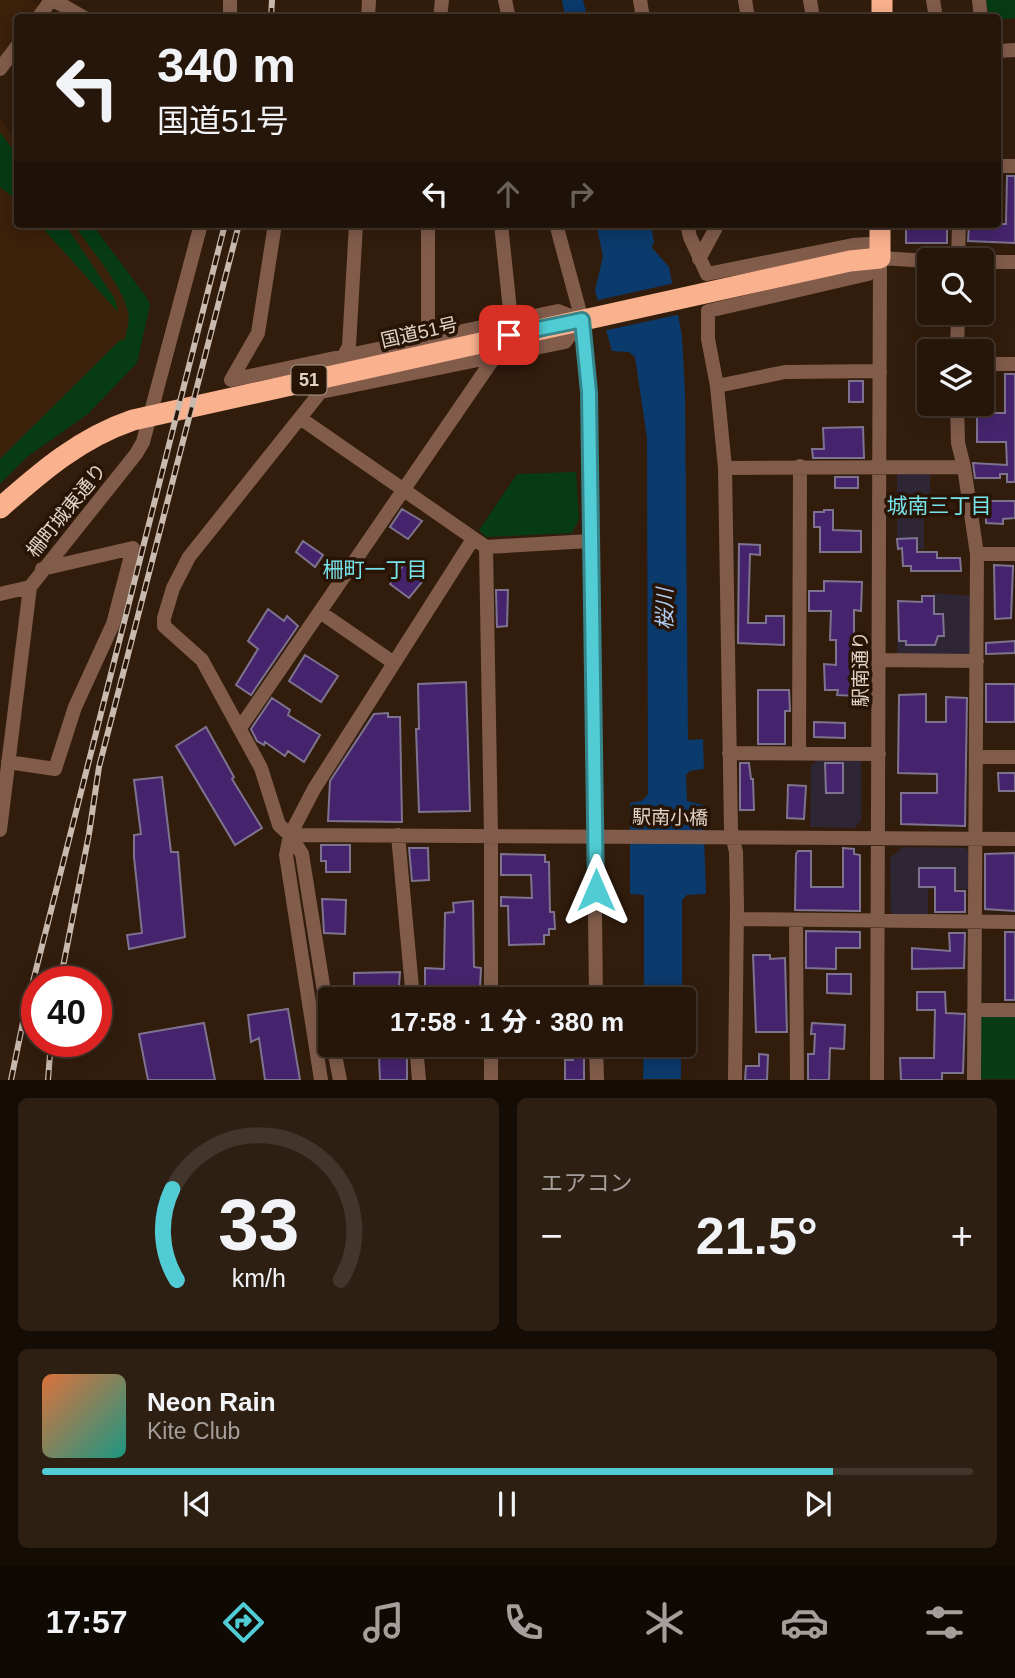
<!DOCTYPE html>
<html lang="ja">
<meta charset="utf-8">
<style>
body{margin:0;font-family:Helvetica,"Noto Sans JP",sans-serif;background:#2e1f13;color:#f1f3f6;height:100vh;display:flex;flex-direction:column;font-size:26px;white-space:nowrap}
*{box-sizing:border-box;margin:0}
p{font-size:23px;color:#a49f9c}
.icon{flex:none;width:38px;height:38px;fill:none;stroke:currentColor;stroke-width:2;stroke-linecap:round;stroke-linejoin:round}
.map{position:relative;height:1080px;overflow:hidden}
.sheet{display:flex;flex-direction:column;gap:18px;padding:18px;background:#150c06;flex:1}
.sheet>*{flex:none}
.guide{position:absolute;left:14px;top:14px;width:987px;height:214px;border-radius:7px;box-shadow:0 4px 18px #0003,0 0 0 2px #42352b;background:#26160a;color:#f1f3f6;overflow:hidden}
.tools{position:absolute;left:917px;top:248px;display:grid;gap:14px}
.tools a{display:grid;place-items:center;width:77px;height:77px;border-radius:7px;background:#26160a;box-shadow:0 4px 18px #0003,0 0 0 2px #42352b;font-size:35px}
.speed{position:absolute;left:21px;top:966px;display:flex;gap:14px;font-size:35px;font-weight:700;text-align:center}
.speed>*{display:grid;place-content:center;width:91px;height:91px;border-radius:50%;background:#26160a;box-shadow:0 4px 18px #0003,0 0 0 2px #42352b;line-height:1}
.speed .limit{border:10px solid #d22;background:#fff;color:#111}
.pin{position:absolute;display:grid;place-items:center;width:60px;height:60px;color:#fff;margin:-30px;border-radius:14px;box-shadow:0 4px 10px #0006}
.me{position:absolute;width:77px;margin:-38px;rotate:0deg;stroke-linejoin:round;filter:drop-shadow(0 0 5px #0008)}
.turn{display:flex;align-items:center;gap:24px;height:147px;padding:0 28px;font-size:32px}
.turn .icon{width:91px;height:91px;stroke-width:2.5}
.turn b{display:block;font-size:49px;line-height:60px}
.lanes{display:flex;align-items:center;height:66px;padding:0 28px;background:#0003;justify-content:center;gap:35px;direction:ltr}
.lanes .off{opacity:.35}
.big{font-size:52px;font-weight:800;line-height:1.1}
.sheet .card{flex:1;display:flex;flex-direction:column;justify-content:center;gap:10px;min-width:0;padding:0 24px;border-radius:10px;background:#2e1f13}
.sheet .dial{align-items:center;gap:0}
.dial svg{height:182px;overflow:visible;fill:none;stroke:#42352b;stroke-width:7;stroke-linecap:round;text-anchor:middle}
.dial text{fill:#f1f3f6;stroke:none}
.song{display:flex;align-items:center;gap:21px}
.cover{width:84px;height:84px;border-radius:10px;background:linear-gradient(135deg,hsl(20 70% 55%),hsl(170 70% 35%))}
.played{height:7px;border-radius:4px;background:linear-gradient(90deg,#51ccd4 85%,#42352b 85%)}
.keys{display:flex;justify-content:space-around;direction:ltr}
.heat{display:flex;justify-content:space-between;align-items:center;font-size:38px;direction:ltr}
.sheet .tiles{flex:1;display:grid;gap:18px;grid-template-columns:1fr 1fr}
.card:last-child{grid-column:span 2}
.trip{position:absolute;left:318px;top:987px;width:378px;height:70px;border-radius:7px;background:#26160a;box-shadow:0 4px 18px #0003,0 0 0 2px #42352b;font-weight:800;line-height:70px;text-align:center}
.tabs{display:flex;height:112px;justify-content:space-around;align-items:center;background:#0f0904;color:#a49f9c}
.tabs .icon{width:49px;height:49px}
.tabs .on{color:#51ccd4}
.tabs b{font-size:32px;color:#f1f3f6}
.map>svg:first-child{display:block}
.commercial{fill:#2f2635}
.built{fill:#3c210b}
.green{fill:#063b14}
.water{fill:#0b3a6c}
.pier{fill:#321d0d}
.building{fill:#46246d;stroke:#7d738e;stroke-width:2}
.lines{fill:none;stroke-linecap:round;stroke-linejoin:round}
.minor{stroke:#815c4b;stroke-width:14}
.highway{stroke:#fab18e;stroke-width:21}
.rail-casing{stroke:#c9baaf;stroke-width:6}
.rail{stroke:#281404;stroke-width:3.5;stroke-dasharray:10;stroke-linecap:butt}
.route-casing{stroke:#35858a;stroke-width:18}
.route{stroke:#51ccd4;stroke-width:12}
.labels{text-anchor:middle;stroke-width:7;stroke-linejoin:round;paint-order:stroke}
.shield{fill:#281404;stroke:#aa9a8d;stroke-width:2}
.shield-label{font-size:18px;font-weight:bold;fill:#e1d3c8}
.street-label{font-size:19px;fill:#e1d3c8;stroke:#281404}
.neighbourhood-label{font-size:21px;fill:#77e3eb;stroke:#281404}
.water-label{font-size:21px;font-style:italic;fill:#afcdf2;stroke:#281404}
</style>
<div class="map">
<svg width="1015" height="1080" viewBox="0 0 1015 1080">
<rect width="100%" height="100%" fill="#321d0d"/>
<path class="commercial" d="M 897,472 L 930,473 L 930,517 L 924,517 L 924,549 L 897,549 Z
M 934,593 L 972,596 L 972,650 L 969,656 L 897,656 L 898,616 L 935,616 Z
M 819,758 L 861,758 L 861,821 L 854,828 L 810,827 L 811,766 Z
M 903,847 L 966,848 L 968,851 L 969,889 L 928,889 L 928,917 L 891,916 L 890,858 Z"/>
<path class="built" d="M 0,0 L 30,0 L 42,7 L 34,17 L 18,18 L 17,42 L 0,66 Z
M 0,119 L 17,142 L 18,224 L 76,224 L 129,304 L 132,318 L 126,346 L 0,464 Z"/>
<path class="green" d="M 986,0 L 1015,0 L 1015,18 L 998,20 L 998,18 L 989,17 Z
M 0,132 L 17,155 L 17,200 L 0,187 Z
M 39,224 L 65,224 L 115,299 L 118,312 Z
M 73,224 L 92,224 L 147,298 L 150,305 L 137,363 L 88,414 L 27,457 L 0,484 L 0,459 L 119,341 L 125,339 C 127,330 130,321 128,312 C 124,288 88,245 73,224 Z
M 576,472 L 579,519 L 572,533 L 486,537 L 479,530 L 517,474 Z
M 1015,1015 L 1015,1079 L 979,1079 L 979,1019 L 982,1016 Z"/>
<path class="water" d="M 562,0 L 583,0 L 587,17 L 565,17 Z
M 596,224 L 651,224 L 654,244 L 652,245 L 652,248 L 669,267 L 682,336 L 685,393 L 688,740 L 703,739 L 704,769 L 690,771 L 686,775 L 687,801 L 703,805 L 706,894 L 687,895 L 682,900 L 682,999 L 644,999 L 644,895 L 630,894 L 630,803 L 642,801 L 648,794 L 647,438 L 635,357 L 629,352 L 612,351 L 595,291 L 603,256 Z
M 644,1045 L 681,1045 L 681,1079 L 643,1079 Z"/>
<path class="pier" d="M 675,283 L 681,314 L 603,331 L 594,301 Z"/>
<path class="building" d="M 1007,176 L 1015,176 L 1015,243 L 968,241 L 969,224 L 1006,224 Z
M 906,224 L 947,224 L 947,243 L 906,243 Z
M 1005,374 L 1015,374 L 1015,482 L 1007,482 L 1007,474 L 1000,474 L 1000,478 L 975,478 L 973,463 L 1007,465 L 1006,442 L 977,442 L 977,413 L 1005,413 Z
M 849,381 L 863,381 L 863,402 L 849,402 Z
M 863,427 L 864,458 L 813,458 L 812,449 L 824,449 L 823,428 Z
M 835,477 L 858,477 L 858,488 L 835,488 Z
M 986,501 L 1015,501 L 1015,518 L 1003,519 L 1003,524 L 986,523 Z
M 402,509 L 422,521 L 408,539 L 390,527 Z
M 824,510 L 833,510 L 833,530 L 861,531 L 861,552 L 820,552 L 820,527 L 814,527 L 814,512 L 824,512 Z
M 917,538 L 917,552 L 937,552 L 937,558 L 960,558 L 961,571 L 911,571 L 911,566 L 903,566 L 902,548 L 898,549 L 897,539 Z
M 303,541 L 323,555 L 315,567 L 296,552 Z
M 739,544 L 760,545 L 760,555 L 750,554 L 748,623 L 766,623 L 766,616 L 784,616 L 784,645 L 738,643 Z
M 404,564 L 426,577 L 409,598 L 390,584 Z
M 994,565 L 1013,566 L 1011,618 L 995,619 Z
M 824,581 L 862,582 L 861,611 L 854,610 L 854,643 L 859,643 L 858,696 L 837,695 L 838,690 L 825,690 L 824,664 L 836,665 L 836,640 L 830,640 L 831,611 L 809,611 L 809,591 L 824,591 Z
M 496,590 L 508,590 L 507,626 L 497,627 Z
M 922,596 L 934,596 L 934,614 L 943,614 L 944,636 L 938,636 L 935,645 L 906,645 L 906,641 L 899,641 L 898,601 L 922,602 Z
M 268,609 L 284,621 L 287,616 L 298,626 L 251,695 L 236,685 L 258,649 L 248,641 Z
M 1015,641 L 1015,653 L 986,654 L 986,643 Z
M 305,655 L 338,676 L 321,702 L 289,681 Z
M 466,682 L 470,811 L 419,812 L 416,729 L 419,729 L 418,684 Z
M 986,684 L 1015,684 L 1015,722 L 986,722 Z
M 758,690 L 789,690 L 790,711 L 785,711 L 785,744 L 758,744 Z
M 926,694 L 926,722 L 946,722 L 946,697 L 967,698 L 965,826 L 901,824 L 901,793 L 937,793 L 937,774 L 898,773 L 899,695 Z
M 272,698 L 290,710 L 288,715 L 320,735 L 304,762 L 288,751 L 285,756 L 265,742 L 264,745 L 257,741 L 251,729 Z
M 388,713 L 388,717 L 400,717 L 402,822 L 328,821 L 330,781 L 374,714 Z
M 814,722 L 845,723 L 845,738 L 814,737 Z
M 206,727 L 234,777 L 232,779 L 262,828 L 235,845 L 176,746 Z
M 740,763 L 749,763 L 751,779 L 753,779 L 754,810 L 740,810 Z
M 825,763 L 843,763 L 843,793 L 826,793 Z
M 998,773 L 1015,773 L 1015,791 L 999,791 Z
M 162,777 L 171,852 L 178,852 L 185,937 L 129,949 L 127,935 L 142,933 L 134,857 L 134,835 L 141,834 L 134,780 Z
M 788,785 L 806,786 L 804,819 L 787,818 Z
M 321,845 L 350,845 L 350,872 L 326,872 L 326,861 L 321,861 Z
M 409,848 L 428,848 L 429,880 L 412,881 Z
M 843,848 L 854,849 L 854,854 L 860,855 L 860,911 L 795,910 L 796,854 L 798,851 L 811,851 L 811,887 L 843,887 Z
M 1015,853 L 1015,911 L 985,909 L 985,854 Z
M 501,854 L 545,855 L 545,862 L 549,862 L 550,912 L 554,912 L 555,929 L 549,929 L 549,935 L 544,935 L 544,944 L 509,945 L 508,906 L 501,906 L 501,897 L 532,898 L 531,875 L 501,875 Z
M 919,868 L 955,868 L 955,891 L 965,891 L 965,912 L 935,912 L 935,887 L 919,887 Z
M 322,899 L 346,900 L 345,934 L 324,933 Z
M 473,901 L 474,967 L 481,968 L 480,987 L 425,989 L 425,968 L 444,969 L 445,913 L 454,912 L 453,903 Z
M 806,931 L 860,932 L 860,948 L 836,948 L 836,969 L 806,968 Z
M 1005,932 L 1015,932 L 1015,1000 L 1005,1000 Z
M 949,933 L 965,933 L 964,968 L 912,969 L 912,948 L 950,951 Z
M 753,955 L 770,955 L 770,959 L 785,958 L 787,1032 L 756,1032 Z
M 400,972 L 398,999 L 354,999 L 354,973 Z
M 827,974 L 851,974 L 851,994 L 827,993 Z
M 917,992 L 945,992 L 946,1013 L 965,1014 L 963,1073 L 942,1073 L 942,1080 L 901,1080 L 900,1058 L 934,1058 L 935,1010 L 917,1010 Z
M 288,1009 L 300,1080 L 265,1080 L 259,1038 L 251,1042 L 248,1015 Z
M 204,1023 L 215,1080 L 148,1080 L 139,1034 Z
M 812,1023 L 845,1025 L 844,1049 L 830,1048 L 829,1080 L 808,1080 L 808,1054 L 814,1054 L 815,1034 L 811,1034 Z
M 759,1054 L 768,1055 L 767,1080 L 745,1080 L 746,1066 L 759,1066 Z
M 573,1055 L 584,1055 L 584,1080 L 565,1080 L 565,1060 L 573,1060 Z
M 379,1057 L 407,1057 L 407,1080 L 380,1080 Z"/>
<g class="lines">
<path class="minor" d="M 53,0 L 85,18
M 230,0 L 230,18
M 505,0 L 509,18
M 640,0 L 643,18
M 745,0 L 748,18
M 810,0 L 813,18
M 933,0 L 936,18
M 979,0 L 981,18
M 38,18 L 51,0
M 368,18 L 369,0
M 440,18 L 442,0
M 998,51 L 1015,50
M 0,69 L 18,45
M 998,166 L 1015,166
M 275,224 L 258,333 L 231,380 L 558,311 L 581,320
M 428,224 L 428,338
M 501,224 L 511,320
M 556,224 L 582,320 L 589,392 L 596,999
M 687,224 L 690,237 L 707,274 L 853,245 L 868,244 L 880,258
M 880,258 L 929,261
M 699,259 L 718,224
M 958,261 L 959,224
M 982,262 L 1015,262
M 957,352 L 958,313
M 982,364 L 1015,364
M 717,386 L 785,372 L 880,371
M 321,392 L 565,342 L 582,320
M 957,404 L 958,443 L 964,467 L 977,554 L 974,1080
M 300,418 L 486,547 L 590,541
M 725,468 L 964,467
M 486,547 L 491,835 L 491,999
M 977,554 L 1015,554
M 0,594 L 30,587
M 320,612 L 394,663
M 879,660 L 977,661
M 240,728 L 496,355
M 729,753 L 879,754
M 799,753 L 800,466
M 977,757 L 1015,757
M 8,762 L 55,769 L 75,707 L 113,624 L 133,548 L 42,569
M 0,830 L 30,587 L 136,454 L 143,442 L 201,224
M 290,835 L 1015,839
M 398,835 L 413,999
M 737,919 L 1015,922
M 796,920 L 797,1080
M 974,1010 L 1015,1010
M 331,1035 L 302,854 L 290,835 L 279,825 L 261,768 L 202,660 L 164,626 L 164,618 L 173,588 L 189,557 L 331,379 L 349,346 L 356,224
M 333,1045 L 340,1080
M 416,1045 L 419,1080
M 596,1045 L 597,1080
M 321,1080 L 286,855 L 290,835 L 314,789 L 473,539
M 491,1080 L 491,1045
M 735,1080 L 737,907 L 736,852 L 731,830 L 725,468 L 717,386 L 708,339 L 708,311 L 868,274 L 880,258
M 877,1080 L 880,258"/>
<path class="highway" d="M 882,0 L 882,18
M 0,508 C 42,471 80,438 133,420 L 850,261 L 880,258 L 880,224"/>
<g class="rail-casing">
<path id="rail" d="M 271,18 L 272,0
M 60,982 L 89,834 L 99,767 L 239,224
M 11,1080 L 24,1017 L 225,224
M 48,1080 L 51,1041"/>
</g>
<use href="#rail" class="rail"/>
</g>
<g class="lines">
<g class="route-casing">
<path id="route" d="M 509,335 L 582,320 L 589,392 L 596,890"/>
</g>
<use href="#route" class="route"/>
</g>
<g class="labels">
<rect class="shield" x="291.5" y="365.5" width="35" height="29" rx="5"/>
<g class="shield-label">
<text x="309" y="386">51</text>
</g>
<g class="street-label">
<text transform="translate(419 332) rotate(-13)" y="7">国道51号</text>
<text transform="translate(66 510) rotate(-51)" y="7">柵町城東通り</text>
<text transform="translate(860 669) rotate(-90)" y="7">駅南通り</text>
<text transform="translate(670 817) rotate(1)" y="7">駅南小橋</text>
</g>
<g class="neighbourhood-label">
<text x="939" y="513">城南三丁目</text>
<text x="375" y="577">柵町一丁目</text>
</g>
<g class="water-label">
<text transform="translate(665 609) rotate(-90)" y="7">桜川</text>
</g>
</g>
</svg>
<div class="tools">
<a><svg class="icon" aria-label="search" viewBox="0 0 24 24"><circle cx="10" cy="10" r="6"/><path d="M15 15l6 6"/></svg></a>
<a><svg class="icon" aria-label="layers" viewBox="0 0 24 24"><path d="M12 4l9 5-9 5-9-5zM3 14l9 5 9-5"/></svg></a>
</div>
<div class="speed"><div class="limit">40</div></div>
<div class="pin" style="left:509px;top:335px;background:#d93025"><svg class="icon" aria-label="arrive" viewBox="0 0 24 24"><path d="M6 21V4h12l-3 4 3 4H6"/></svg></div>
<svg class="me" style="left:596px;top:890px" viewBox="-20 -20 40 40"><path d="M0-17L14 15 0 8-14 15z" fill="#51ccd4" stroke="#fff" stroke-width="4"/></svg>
<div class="trip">17:58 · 1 分 · 380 m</div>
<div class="guide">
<div class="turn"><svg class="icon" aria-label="left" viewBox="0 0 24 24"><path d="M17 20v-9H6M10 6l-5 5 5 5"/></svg><div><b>340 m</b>国道51号</div></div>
<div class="lanes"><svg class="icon" aria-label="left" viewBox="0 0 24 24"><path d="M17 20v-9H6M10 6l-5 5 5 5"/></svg><svg class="icon off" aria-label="ahead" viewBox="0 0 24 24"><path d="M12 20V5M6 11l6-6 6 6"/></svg><svg class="icon off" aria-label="right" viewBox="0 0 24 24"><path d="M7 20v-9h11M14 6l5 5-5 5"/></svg></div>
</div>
</div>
<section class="sheet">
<div class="tiles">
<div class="card dial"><svg viewBox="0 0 100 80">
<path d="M14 69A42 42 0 1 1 86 69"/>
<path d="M14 69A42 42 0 0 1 12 29" stroke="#51ccd4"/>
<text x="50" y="56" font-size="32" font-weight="700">33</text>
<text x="50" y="72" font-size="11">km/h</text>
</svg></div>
<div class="card"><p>エアコン</p>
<div class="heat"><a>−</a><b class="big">21.5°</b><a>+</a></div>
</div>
<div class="card">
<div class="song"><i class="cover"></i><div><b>Neon Rain</b><p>Kite Club</p></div></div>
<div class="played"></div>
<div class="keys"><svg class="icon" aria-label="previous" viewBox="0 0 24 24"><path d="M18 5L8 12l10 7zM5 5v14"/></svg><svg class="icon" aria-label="pause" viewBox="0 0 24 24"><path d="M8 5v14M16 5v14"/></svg><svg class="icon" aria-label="next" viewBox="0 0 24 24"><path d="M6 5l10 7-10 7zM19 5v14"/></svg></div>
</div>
</div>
</section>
<nav class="tabs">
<b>17:57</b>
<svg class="icon on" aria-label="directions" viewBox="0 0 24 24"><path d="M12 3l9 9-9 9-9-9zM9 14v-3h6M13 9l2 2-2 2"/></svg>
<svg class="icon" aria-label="music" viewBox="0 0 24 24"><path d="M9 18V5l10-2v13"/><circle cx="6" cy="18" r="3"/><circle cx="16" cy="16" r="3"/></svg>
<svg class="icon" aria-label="phone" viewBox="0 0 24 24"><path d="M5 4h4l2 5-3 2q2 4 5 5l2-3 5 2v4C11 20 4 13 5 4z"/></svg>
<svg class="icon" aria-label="climate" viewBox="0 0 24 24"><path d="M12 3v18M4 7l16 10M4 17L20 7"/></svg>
<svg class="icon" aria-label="car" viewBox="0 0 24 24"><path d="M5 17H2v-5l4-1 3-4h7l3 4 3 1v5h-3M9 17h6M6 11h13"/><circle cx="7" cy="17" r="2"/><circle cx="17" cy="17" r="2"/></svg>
<svg class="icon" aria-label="filters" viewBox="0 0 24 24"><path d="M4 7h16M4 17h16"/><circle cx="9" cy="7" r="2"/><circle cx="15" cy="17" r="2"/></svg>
</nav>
